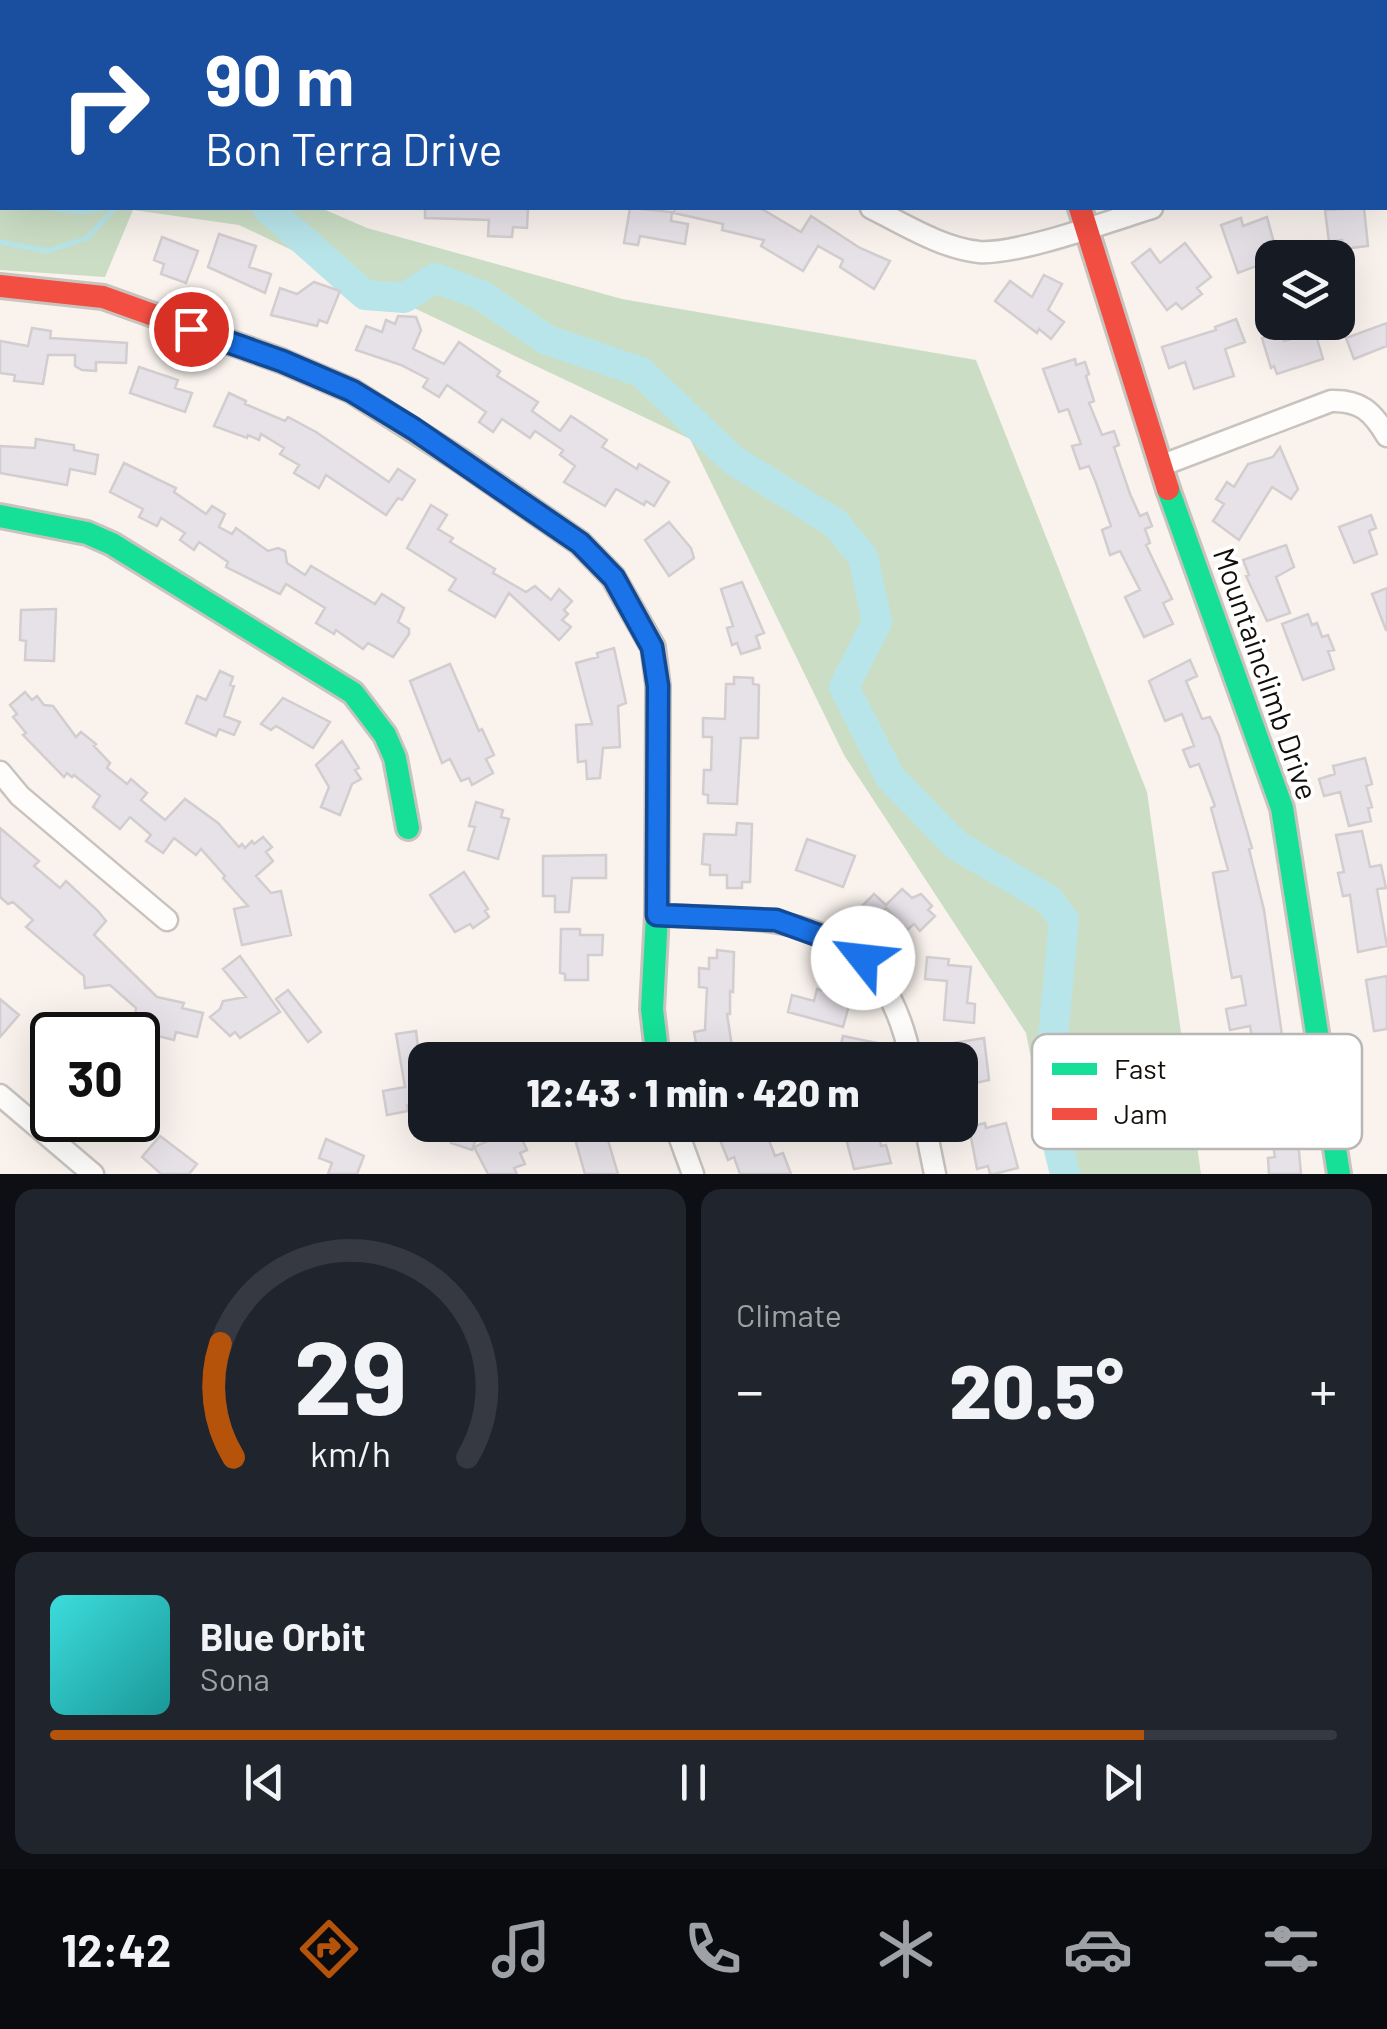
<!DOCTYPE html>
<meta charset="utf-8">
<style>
body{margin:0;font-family:Barlow,sans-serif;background:#20242c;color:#f1f3f6;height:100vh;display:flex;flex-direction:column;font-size:38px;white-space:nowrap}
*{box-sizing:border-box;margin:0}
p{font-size:32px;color:#9ea1a6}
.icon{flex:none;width:55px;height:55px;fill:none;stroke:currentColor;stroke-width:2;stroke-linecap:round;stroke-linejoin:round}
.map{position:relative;height:1174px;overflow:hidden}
.sheet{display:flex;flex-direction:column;gap:15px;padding:15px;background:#0d0f14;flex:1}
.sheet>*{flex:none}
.guide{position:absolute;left:0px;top:0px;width:1388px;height:210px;box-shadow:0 10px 40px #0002;background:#1a4fa0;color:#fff;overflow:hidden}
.buttons{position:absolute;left:1255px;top:240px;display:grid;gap:20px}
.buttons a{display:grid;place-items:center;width:100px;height:100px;border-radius:20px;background:#171b24;box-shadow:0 10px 40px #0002;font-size:50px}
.speed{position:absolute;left:30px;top:1012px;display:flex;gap:20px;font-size:50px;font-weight:700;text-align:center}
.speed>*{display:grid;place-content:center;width:130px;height:130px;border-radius:50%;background:#171b24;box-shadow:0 10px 40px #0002;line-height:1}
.speed .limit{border:5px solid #111;border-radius:15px;background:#fff;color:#111}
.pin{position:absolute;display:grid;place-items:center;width:85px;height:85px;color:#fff;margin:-42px;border:5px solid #fff;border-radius:50%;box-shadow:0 2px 10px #0007}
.me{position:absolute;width:110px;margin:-55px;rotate:299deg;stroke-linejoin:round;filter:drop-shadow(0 0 8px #0008)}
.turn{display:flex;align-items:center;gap:35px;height:210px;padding:0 40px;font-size:45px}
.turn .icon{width:130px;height:130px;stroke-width:2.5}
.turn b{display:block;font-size:70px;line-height:85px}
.big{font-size:75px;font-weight:800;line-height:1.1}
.sheet .widget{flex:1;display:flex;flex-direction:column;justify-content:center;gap:15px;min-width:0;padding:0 35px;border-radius:20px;background:#20242c}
.sheet .dial{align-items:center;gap:0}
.dial svg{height:260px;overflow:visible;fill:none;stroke:#363941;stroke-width:7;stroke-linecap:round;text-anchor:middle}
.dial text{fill:#f1f3f6;stroke:none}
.song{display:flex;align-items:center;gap:30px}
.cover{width:120px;height:120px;border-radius:15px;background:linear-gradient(135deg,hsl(180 70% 55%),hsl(180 70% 35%))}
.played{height:10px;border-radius:5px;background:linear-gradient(90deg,#b45309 85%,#363941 85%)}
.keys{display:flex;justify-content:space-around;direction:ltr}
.heat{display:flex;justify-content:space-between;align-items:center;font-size:55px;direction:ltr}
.sheet .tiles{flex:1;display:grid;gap:15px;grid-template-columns:1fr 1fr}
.widget:last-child{grid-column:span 2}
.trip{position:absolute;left:408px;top:1042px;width:570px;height:100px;border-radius:20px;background:#171b24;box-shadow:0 10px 40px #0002;font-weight:800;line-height:100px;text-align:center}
.dock{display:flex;height:160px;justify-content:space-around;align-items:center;background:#090b0e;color:#9ea1a6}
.dock .icon{width:70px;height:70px}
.dock .current{color:#b45309}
.dock b{font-size:45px;color:#f1f3f6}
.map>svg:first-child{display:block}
.forest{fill:#cbdec5}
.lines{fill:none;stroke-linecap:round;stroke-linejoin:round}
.stream{stroke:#b8e5ea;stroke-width:5}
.river{stroke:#b8e5ea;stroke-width:30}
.building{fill:#e7e1e8;stroke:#d2cecf;stroke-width:2.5}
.street-casing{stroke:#c9c3be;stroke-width:25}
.fast-casing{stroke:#c9c3be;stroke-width:28}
.jam-casing{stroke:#c9c3be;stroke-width:28}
.street{stroke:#fefdfc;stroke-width:20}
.fast{stroke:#16e098;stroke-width:22}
.jam{stroke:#f24e42;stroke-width:22}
.route-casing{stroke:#114b97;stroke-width:25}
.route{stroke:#1a73e8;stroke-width:18}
.labels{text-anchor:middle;stroke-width:8;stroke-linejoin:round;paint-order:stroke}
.street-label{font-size:30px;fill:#140e0a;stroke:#fff}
.key{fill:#fff;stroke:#b8b7b6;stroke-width:2.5}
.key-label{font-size:28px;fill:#140e0a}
</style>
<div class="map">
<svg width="1387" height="1174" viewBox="0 0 1387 1174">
<rect width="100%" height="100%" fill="#f9f2ed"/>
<path class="forest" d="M 0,84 L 2,208 L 321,208 L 367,228 L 622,299 L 976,360 L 1147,792 L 1201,1174 L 1054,1174 L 1026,1033 L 844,755 L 690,439 L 239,225 L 133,210 L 105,277 L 0,270 Z"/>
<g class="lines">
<path class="stream" d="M 277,0 L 278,2
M 0,192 L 2,194
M 50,208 L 82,212 L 104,208
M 0,242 L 48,251 L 87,238 L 115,208"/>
<path class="river" d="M 267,208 L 365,295 L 404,298 L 435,278 L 481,295 L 547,340 L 641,372 L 733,460 L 835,523 L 863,557 L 877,622 L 844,687 L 890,777 L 956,845 L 1049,900 L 1064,920 L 1047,1101 L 1065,1174"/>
</g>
<path class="building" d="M 425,208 L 528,208 L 527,228 L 513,227 L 512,237 L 488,236 L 489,220 L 425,218 Z
M 630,208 L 672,212 L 671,221 L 688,224 L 685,244 L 640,236 L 638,245 L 624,243 Z
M 675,208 L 760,208 L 801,232 L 811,216 L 860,248 L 890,261 L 874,289 L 840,267 L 843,260 L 818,246 L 803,271 L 761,246 L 764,240 L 722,230 L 723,224 L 674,213 Z
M 1364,208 L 1368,246 L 1343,249 L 1342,240 L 1329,242 L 1325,210 Z
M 1267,217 L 1278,258 L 1238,273 L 1221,225 L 1241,218 L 1243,226 Z
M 219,234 L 256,246 L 249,267 L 271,274 L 265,293 L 208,267 Z
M 162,237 L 198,251 L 186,283 L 161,274 L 164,264 L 154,260 Z
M 1185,243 L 1211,277 L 1197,288 L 1202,294 L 1182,309 L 1176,303 L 1167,310 L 1132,263 L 1150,249 L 1160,263 Z
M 1044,275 L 1062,284 L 1048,310 L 1064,322 L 1051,339 L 1039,329 L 1037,333 L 995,301 L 1010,281 L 1032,297 Z
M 314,282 L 340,291 L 327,323 L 319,320 L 317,326 L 271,315 L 280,288 L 297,294 Z
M 398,316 L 416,317 L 421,330 L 413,349 L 444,364 L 459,342 L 500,371 L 497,376 L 538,402 L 532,411 L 560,431 L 571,416 L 607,440 L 602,447 L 637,469 L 639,464 L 669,482 L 654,506 L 646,501 L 644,505 L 616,489 L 605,506 L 564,482 L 575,466 L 560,455 L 563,450 L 535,431 L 530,438 L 502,419 L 493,432 L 479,422 L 486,412 L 447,385 L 439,397 L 423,387 L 428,379 L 401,365 L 356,350 L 366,326 L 382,332 L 386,320 L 395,324 Z
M 1236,319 L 1245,342 L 1225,349 L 1234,376 L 1194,389 L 1185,362 L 1169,368 L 1162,347 L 1216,330 L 1215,327 Z
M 1387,323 L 1387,346 L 1354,359 L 1346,338 Z
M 32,328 L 51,331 L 50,338 L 127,343 L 126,363 L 96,362 L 96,371 L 82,370 L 75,366 L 75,355 L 48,355 L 43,384 L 14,381 L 15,375 L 0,373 L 0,341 L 28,346 Z
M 1281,332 L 1284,341 L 1315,332 L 1323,359 L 1277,374 L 1274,366 L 1271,368 L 1262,338 Z
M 1075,359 L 1076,365 L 1085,362 L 1089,374 L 1086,376 L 1094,401 L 1089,403 L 1102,435 L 1114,431 L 1119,445 L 1114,447 L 1130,494 L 1140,516 L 1147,513 L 1152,526 L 1145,529 L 1150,543 L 1146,545 L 1172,599 L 1163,603 L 1173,624 L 1144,637 L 1125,597 L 1140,590 L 1120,551 L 1110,555 L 1102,530 L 1111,526 L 1096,483 L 1089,466 L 1080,469 L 1072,446 L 1081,444 L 1068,409 L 1059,412 L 1043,369 Z
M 139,367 L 178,380 L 175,388 L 192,393 L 185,412 L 130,393 Z
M 229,393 L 246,401 L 245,404 L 285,421 L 288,417 L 316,432 L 389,482 L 398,469 L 415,480 L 402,500 L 398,498 L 386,515 L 326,475 L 319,488 L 294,473 L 299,465 L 280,454 L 284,448 L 261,434 L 259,440 L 248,435 L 247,438 L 214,426 Z
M 36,439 L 74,445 L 74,450 L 98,455 L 95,474 L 70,469 L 67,485 L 0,473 L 0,446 L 35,448 Z
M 1280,447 L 1298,489 L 1291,499 L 1272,487 L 1239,540 L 1213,521 L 1224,504 L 1216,499 L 1227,482 L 1234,487 L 1248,464 L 1273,457 Z
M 124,463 L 176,488 L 174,492 L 206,514 L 212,506 L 225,514 L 219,527 L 232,534 L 236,528 L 268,551 L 278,548 L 285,551 L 287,563 L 305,575 L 311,566 L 375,604 L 382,594 L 404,608 L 398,622 L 409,629 L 409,634 L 393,657 L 368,643 L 363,649 L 336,630 L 334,634 L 316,623 L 325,608 L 286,584 L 280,594 L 226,567 L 228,562 L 199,542 L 194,550 L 180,540 L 185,533 L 161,518 L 157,526 L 139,517 L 143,509 L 110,492 Z
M 431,505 L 447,515 L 438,529 L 453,538 L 450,542 L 495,569 L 493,573 L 526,592 L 535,586 L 551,600 L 559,589 L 572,601 L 564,610 L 568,614 L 562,620 L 571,627 L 559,640 L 509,593 L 495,617 L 449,590 L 456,579 L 407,548 Z
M 1371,515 L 1376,528 L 1369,531 L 1377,554 L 1354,563 L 1339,527 Z
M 669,522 L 691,548 L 694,558 L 669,576 L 645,540 Z
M 1286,545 L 1294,567 L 1276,577 L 1290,613 L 1267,621 L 1246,576 L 1249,575 L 1243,560 Z
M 742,582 L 764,633 L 756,636 L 760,648 L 741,654 L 737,643 L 732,645 L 727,628 L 733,626 L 721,589 Z
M 1387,588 L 1387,630 L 1386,630 L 1372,594 Z
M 56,609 L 54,661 L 25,660 L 26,641 L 20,640 L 21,610 Z
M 1308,614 L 1312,625 L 1317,623 L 1322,637 L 1328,635 L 1334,650 L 1328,651 L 1334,669 L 1303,680 L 1282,624 Z
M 614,648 L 626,703 L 618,706 L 620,747 L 603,748 L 600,778 L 587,779 L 586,761 L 578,762 L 576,725 L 592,724 L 576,663 L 598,657 L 597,653 Z
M 1190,660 L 1197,676 L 1186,681 L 1202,719 L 1210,717 L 1219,736 L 1252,848 L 1249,849 L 1264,910 L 1292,1105 L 1294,1105 L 1301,1139 L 1298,1140 L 1301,1174 L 1269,1174 L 1268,1158 L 1275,1157 L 1269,1121 L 1260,1122 L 1257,1103 L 1264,1102 L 1250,1026 L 1230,1030 L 1226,1009 L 1246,1005 L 1241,976 L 1232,978 L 1213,873 L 1228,870 L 1211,808 L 1215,806 L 1199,764 L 1190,767 L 1183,750 L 1194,746 L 1182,714 L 1165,721 L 1149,681 Z
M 450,664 L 479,731 L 482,729 L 494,755 L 486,759 L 493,773 L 472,785 L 469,778 L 461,781 L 450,759 L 442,763 L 410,681 Z
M 220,671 L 233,677 L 230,685 L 234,686 L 224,716 L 240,722 L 234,735 L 219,729 L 216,736 L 186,723 L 197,696 L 206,700 Z
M 734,677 L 753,678 L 753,684 L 759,685 L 758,738 L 741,738 L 737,804 L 708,803 L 708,795 L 703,794 L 704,770 L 711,770 L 712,737 L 703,737 L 703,718 L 725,719 L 726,684 L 734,684 Z
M 25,692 L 32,700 L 37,696 L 44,705 L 53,706 L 76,737 L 81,732 L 96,744 L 94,746 L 110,763 L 107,768 L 127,784 L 131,779 L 147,793 L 141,800 L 165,820 L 185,799 L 218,823 L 239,847 L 242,844 L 245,848 L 252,841 L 254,844 L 263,837 L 272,847 L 266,852 L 273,861 L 256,876 L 271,893 L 281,891 L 291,935 L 242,945 L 234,909 L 248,906 L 223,878 L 225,876 L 201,849 L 196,855 L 174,838 L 163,853 L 146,841 L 151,835 L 130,817 L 120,829 L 93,807 L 100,796 L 74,775 L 72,777 L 67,773 L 64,777 L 23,735 L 26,733 L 13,717 L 17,714 L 10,705 Z
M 283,698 L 330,722 L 313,748 L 276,726 L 271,730 L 261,724 Z
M 342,741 L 359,768 L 355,770 L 361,779 L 352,784 L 340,815 L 321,807 L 329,787 L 316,765 Z
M 1365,758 L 1372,784 L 1366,786 L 1372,807 L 1368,808 L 1371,821 L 1349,826 L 1340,792 L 1324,796 L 1319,779 L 1335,774 L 1333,766 Z
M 476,802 L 503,810 L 501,817 L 509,819 L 498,859 L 468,850 L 475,827 L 469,826 Z
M 737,823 L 752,824 L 750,882 L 742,882 L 742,888 L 727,888 L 727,875 L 710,875 L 710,865 L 702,864 L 704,834 L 736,835 Z
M 0,828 L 39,861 L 34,866 L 60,888 L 66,881 L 98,911 L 106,921 L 94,935 L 157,997 L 184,1003 L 182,1008 L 203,1013 L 197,1037 L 176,1032 L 174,1040 L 133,1030 L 136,1008 L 110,985 L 85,988 L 84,976 L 26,927 L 33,920 L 13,902 L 8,904 L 0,897 Z
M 1362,831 L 1370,867 L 1381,865 L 1386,888 L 1377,889 L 1387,946 L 1358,952 L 1350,895 L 1343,896 L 1338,873 L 1344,872 L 1336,835 Z
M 807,839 L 855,856 L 843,887 L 796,870 Z
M 606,855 L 606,878 L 572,878 L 569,912 L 555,912 L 555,896 L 543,896 L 543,856 Z
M 464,872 L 488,909 L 485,911 L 489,917 L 473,928 L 470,924 L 455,932 L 430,895 Z
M 902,889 L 912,898 L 921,894 L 932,906 L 928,910 L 935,916 L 920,931 L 914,924 L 907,930 L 886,908 L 875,920 L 862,906 L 874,894 L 886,905 Z
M 561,929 L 580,929 L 580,935 L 603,935 L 602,955 L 588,955 L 588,980 L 565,980 L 565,974 L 560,973 Z
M 717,950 L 734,952 L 733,992 L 730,991 L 730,1014 L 727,1014 L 734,1060 L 699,1060 L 694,1032 L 705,1030 L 707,988 L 699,987 L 699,968 L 709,969 L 709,958 L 717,958 Z
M 240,956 L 280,1012 L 240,1038 L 235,1032 L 230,1036 L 210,1017 L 220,1009 L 223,1001 L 246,997 L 223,969 Z
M 927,957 L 949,959 L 948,965 L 971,967 L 967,1003 L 975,1004 L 974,1023 L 944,1020 L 947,981 L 925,979 Z
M 1387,976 L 1387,1029 L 1374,1031 L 1366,980 Z
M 817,989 L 851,998 L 843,1027 L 788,1012 L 792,995 L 814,1001 Z
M 288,990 L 321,1032 L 308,1042 L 276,999 Z
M 0,999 L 19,1015 L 0,1037 Z
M 416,1031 L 425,1102 L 407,1105 L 408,1111 L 387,1115 L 383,1091 L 405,1087 L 396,1034 Z
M 843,1036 L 877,1043 L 873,1060 L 837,1060 Z
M 984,1038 L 989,1080 L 971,1084 L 971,1081 L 964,1082 L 954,1043 Z
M 985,1123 L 986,1128 L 1006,1123 L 1018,1168 L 994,1174 L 990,1174 L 988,1166 L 977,1169 L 969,1127 Z
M 458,1125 L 479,1130 L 472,1150 L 451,1143 Z
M 571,1125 L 604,1127 L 618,1174 L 585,1174 Z
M 730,1125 L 763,1125 L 775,1156 L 783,1153 L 791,1174 L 740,1174 L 734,1157 L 728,1160 L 716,1130 Z
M 846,1125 L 877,1125 L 881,1146 L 886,1145 L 891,1163 L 854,1169 L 843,1127 Z
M 517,1128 L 527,1150 L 520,1153 L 525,1164 L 514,1168 L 517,1174 L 488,1174 L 474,1147 Z
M 160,1136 L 197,1164 L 189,1174 L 161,1174 L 142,1157 Z
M 326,1139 L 364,1156 L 357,1174 L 328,1174 L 332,1163 L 319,1158 Z"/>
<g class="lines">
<g class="street-casing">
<path id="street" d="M 78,0 L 81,2
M 450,0 L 450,2
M 1016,0 L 1017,2
M 725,2 L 726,0
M 1385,158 L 1387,159
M 871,208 C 904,224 941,248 979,252 C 1018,255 1112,220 1152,208
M 1160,466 L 1331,401 C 1360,400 1372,411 1387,436
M 0,772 L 20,796 L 167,920
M 657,915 C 782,920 880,911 911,1060
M 0,1095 L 93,1174
M 675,1125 L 693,1174
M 925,1125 L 935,1174"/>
</g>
<g class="fast-casing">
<path id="fast" d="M 460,460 L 580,543 L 613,577 L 653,647 L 658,686 L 657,915 L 652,1009 L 658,1060
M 1168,489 L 1282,808 L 1339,1174
M 0,516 L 87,533 L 112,544 L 353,693 L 385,735 L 395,758 L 408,828"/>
</g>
<g class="jam-casing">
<path id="jam" d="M 1080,208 L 1168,489
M 0,286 L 103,297 L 282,361 L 352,391 L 460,460"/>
</g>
<use href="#street" class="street"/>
<use href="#fast" class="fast"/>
<use href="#jam" class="jam"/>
</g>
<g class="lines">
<g class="route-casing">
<path id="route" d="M 191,329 L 282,361 L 352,391 L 414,429 L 580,543 L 614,578 L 652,647 L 658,686 L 657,915 L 776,920 L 837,942 L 863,958"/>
</g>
<use href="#route" class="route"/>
</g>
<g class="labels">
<g class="street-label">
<text transform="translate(1265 674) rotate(71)" y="10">Mountainclimb Drive</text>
</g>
</g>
<rect x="1032" y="1034" width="330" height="115" rx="15" class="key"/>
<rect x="1052" y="1063" width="45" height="12" fill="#16e098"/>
<rect x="1052" y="1108" width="45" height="12" fill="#f24e42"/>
<g class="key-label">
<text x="1114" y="1079">Fast</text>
<text x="1114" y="1124">Jam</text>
</g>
</svg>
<div class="buttons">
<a><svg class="icon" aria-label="layers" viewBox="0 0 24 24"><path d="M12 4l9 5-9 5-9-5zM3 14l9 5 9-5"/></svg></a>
</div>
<div class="speed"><div class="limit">30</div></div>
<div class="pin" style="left:191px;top:329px;background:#d93025"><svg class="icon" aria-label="arrive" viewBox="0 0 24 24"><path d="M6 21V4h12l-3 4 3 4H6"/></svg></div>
<svg class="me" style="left:863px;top:958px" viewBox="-20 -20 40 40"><circle r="19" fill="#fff"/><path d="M0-13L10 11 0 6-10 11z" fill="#1a73e8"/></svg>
<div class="trip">12:43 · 1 min · 420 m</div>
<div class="guide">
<div class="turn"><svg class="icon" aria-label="right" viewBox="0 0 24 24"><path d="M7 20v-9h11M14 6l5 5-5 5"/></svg><div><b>90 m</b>Bon Terra Drive</div></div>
</div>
</div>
<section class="sheet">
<div class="tiles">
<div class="widget dial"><svg viewBox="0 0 100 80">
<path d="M14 69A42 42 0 1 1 86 69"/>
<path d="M14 69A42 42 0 0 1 10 34" stroke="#b45309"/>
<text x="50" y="56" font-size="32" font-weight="700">29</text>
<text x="50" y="72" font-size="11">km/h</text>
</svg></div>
<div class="widget"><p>Climate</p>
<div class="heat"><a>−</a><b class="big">20.5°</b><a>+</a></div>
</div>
<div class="widget">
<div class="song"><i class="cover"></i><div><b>Blue Orbit</b><p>Sona</p></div></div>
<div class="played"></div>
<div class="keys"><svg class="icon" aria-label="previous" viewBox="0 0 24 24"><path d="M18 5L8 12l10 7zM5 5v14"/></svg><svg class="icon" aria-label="pause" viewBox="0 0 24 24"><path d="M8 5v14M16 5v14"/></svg><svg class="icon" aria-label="next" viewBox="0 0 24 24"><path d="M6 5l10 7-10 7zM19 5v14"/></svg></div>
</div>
</div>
</section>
<nav class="dock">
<b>12:42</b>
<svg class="icon current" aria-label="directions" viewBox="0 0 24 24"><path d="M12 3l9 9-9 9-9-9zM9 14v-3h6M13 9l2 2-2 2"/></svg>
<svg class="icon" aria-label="music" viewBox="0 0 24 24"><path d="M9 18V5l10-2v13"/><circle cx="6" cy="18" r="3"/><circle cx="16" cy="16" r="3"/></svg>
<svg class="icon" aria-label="phone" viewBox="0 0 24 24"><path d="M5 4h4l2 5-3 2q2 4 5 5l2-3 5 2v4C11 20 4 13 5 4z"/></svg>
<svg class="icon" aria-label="climate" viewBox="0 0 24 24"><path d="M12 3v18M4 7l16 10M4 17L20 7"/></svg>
<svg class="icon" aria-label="car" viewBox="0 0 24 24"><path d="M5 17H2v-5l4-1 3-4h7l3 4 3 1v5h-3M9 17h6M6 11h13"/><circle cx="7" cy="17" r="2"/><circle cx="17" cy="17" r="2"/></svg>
<svg class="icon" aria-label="filters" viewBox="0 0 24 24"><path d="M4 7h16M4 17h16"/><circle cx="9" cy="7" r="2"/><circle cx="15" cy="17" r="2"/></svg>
</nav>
